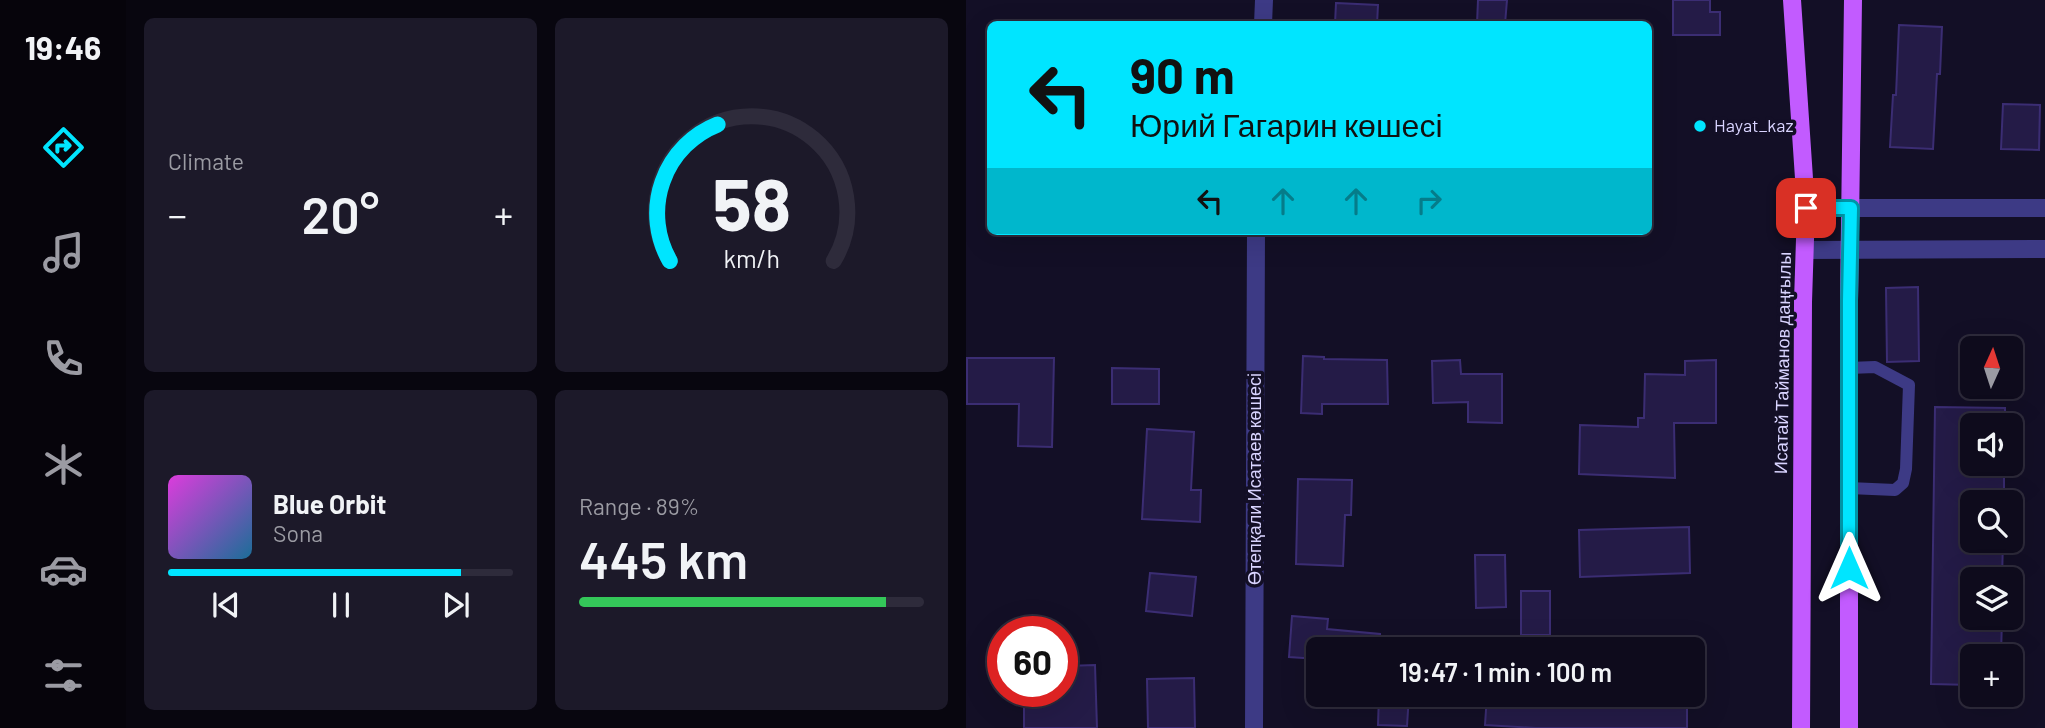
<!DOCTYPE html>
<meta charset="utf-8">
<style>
body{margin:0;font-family:Barlow,sans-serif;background:#1c1929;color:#f1f3f6;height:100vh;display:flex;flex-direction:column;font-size:26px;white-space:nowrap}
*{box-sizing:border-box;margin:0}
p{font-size:23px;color:#9b9ba3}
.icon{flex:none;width:38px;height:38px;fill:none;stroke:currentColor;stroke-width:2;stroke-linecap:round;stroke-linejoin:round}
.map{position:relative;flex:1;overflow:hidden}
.drawer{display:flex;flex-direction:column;gap:18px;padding:18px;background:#08060f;width:840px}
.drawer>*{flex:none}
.hud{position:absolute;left:21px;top:21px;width:665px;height:214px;border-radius:10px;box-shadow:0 7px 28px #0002,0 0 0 2px #2e2b3b;background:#00e5ff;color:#111;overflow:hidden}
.needle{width:46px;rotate:3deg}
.tools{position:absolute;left:994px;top:336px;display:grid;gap:14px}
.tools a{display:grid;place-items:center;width:63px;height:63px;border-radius:10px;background:#0e0b1c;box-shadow:0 7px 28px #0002,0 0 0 2px #2e2b3b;font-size:35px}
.speed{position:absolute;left:21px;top:616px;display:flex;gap:14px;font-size:35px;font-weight:700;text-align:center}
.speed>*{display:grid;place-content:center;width:91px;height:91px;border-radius:50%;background:#0e0b1c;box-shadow:0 7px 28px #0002,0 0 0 2px #2e2b3b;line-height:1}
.speed .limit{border:10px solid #d22;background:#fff;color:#111}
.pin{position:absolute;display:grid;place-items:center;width:60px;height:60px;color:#fff;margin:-30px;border-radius:14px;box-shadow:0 4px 10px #0006}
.me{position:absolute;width:77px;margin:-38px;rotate:0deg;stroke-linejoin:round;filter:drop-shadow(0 0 5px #0008)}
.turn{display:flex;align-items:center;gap:24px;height:147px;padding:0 28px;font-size:32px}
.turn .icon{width:91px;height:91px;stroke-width:2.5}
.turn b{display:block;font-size:49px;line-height:60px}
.lanes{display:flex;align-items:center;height:66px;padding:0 28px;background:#0003;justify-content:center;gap:35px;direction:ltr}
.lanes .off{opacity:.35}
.big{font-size:52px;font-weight:600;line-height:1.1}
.drawer .tile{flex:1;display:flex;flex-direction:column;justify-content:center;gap:10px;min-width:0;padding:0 24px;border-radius:10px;background:#1c1929}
.drawer .dial{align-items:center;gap:0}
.dial svg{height:182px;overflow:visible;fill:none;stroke:#2e2b3b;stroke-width:7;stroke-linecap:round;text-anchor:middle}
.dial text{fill:#f1f3f6;stroke:none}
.song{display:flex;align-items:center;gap:21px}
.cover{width:84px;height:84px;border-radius:10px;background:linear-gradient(135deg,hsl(300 70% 55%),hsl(200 70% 35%))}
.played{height:7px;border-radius:4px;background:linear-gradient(90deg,#00e5ff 85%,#2e2b3b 85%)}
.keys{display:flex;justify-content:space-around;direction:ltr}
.heat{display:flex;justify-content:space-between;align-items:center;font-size:38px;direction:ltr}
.charge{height:10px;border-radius:5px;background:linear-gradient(90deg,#34c759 89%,#2e2b3b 0)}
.drawer .tiles{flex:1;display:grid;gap:18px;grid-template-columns:repeat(2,1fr)}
.trip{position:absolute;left:340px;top:637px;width:399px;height:70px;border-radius:10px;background:#0e0b1c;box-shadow:0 7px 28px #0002,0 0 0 2px #2e2b3b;font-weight:600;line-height:70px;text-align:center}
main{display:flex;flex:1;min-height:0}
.tabs{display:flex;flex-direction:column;width:126px;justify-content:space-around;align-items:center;background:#06040b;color:#9b9ba3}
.tabs .icon{width:49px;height:49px}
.tabs .current{color:#00e5ff}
.tabs b{font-size:32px;color:#f1f3f6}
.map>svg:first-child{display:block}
.building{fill:#241b47;stroke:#3b2d73;stroke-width:2}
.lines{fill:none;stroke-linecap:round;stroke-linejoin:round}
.service{stroke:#3d3a85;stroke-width:12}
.minor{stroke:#3d3a85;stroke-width:18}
.tertiary{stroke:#3d3a85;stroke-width:18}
.primary{stroke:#c25bff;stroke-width:18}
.route-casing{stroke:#0095a6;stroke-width:18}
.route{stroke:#00e5ff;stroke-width:12}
.poi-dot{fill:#00e5ff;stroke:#130f26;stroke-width:2.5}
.labels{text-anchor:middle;stroke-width:7;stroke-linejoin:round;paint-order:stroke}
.poi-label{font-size:18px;fill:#d9d4ff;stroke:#130f26;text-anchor:start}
.street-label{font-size:18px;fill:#d9d4ff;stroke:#130f26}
</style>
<main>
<nav class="tabs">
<b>19:46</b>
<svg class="icon current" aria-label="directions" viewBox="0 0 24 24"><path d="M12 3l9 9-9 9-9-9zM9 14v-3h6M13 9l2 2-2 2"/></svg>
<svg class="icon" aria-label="music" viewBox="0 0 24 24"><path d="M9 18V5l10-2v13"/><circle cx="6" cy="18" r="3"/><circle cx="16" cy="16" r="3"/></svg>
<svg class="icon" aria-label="phone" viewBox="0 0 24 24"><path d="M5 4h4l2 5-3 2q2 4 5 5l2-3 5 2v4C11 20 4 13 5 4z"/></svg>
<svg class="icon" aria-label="climate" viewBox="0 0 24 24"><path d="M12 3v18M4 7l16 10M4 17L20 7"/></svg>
<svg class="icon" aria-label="car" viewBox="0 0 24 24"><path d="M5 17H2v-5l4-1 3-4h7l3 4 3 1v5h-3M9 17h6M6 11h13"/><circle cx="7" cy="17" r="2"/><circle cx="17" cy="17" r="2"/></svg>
<svg class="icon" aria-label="filters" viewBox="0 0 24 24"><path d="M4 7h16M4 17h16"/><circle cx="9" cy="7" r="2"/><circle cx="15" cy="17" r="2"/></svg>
</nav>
<section class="drawer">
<div class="tiles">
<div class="tile"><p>Climate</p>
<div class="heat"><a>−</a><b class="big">20°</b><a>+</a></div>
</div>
<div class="tile dial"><svg viewBox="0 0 100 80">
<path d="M14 69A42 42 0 1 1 86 69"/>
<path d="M14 69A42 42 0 0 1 35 9" stroke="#00e5ff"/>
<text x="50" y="56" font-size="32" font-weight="700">58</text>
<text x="50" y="72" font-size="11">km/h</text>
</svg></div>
<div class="tile">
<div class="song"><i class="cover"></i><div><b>Blue Orbit</b><p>Sona</p></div></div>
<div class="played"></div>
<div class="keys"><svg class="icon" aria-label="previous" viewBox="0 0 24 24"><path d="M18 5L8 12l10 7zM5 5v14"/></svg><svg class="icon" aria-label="pause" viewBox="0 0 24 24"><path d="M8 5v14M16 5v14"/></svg><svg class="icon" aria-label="next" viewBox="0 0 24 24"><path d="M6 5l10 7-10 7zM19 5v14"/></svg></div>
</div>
<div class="tile"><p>Range · 89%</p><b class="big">445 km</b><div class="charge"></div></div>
</div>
</section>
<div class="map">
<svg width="1079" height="728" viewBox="0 0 1079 728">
<rect width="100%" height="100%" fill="#130f26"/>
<path class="building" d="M 512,0 L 541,0 L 539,24 L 511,24 Z
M 707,0 L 744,0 L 744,12 L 754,12 L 754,35 L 707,35 Z
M 370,3 L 412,5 L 411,24 L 369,24 Z
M 933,25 L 976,27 L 974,74 L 971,74 L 967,149 L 924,147 L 927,95 L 930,95 Z
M 1037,104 L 1074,105 L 1073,150 L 1035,149 Z
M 952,287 L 953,361 L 921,362 L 920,288 Z
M 337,356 L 358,357 L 358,359 L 421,360 L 422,404 L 356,404 L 356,414 L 335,413 Z
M 1,358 L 88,358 L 86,447 L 52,446 L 53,404 L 1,404 Z
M 494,360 L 495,374 L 536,374 L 536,423 L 502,422 L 502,402 L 467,403 L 466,361 Z
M 750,360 L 750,423 L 708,423 L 709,478 L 613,474 L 614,425 L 672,427 L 672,418 L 678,418 L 679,374 L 719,375 L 719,361 Z
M 146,368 L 193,369 L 193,404 L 146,404 Z
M 969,407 L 1039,408 L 1039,425 L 1006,425 L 1006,464 L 1038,464 L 1038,502 L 1006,502 L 1006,541 L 1037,541 L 1036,579 L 1006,579 L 1006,618 L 1036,618 L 1035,656 L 1006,656 L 1006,685 L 965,684 Z
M 181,429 L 228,432 L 225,490 L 235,490 L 234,522 L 176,519 Z
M 332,479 L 386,480 L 385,515 L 379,515 L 377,566 L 330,564 Z
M 723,527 L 724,573 L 614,577 L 613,530 Z
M 509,555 L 539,555 L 540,607 L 510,608 Z
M 184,573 L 230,577 L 226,616 L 180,611 Z
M 555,591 L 584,591 L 584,635 L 555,635 Z
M 326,616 L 362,619 L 361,629 L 414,634 L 414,649 L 352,649 L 352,659 L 323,657 Z
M 129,665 L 131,728 L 58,728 L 58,691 L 100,691 L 100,666 Z
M 228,678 L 229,728 L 182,728 L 181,679 Z
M 413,695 L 443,695 L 441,726 L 412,725 Z
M 521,695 L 721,695 L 721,728 L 570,728 L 519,725 Z"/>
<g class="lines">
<path class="service" d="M 883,368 L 909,367 L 943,385 L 940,469 L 937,483 L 929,490 L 883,488"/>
<path class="minor" d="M 297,24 L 298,0
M 288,728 L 290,231"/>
<path class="tertiary" d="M 840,208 L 1079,208
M 840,250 L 1079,249"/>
<path class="primary" d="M 826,0 L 840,208 L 837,302 L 835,728
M 883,728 L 883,301 L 887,0"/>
</g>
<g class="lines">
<g class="route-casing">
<path id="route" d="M 840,208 L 885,208 L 883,301 L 883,568"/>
</g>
<use href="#route" class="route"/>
</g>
<circle class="poi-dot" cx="734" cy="126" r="7"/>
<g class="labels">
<g class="poi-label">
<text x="748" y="132">Hayat_kaz</text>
</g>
<g class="street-label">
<text transform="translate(817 363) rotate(-89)" y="6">Исатай Тайманов даңғылы</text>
<text transform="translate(289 479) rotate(-90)" y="6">Өтепқали Исатаев көшесі</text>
</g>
</g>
</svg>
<div class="tools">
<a><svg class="needle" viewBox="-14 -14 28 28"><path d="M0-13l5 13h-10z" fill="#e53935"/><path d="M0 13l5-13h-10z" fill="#9b9ba3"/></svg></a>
<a><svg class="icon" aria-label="sound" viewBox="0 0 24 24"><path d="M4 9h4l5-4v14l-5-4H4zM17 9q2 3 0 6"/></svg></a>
<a><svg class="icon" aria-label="search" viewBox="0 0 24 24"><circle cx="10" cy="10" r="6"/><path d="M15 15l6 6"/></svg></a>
<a><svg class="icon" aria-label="layers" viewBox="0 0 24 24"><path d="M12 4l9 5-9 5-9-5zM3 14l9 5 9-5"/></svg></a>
<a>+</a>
</div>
<div class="speed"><div class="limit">60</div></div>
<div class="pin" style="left:840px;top:208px;background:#d93025"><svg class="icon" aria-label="arrive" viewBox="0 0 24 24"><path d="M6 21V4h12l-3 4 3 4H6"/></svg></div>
<svg class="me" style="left:883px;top:568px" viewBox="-20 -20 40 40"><path d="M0-17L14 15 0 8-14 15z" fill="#00e5ff" stroke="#fff" stroke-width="4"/></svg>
<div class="trip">19:47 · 1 min · 100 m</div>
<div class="hud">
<div class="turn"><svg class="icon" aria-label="left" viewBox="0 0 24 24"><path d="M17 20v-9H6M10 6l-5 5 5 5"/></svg><div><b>90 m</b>Юрий Гагарин көшесі</div></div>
<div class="lanes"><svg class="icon" aria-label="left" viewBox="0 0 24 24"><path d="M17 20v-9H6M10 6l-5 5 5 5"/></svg><svg class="icon off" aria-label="ahead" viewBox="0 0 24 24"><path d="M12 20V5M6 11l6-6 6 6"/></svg><svg class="icon off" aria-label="ahead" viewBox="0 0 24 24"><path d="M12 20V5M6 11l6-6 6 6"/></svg><svg class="icon off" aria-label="right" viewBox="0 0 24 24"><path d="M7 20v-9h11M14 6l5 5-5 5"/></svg></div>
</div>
</div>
</main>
